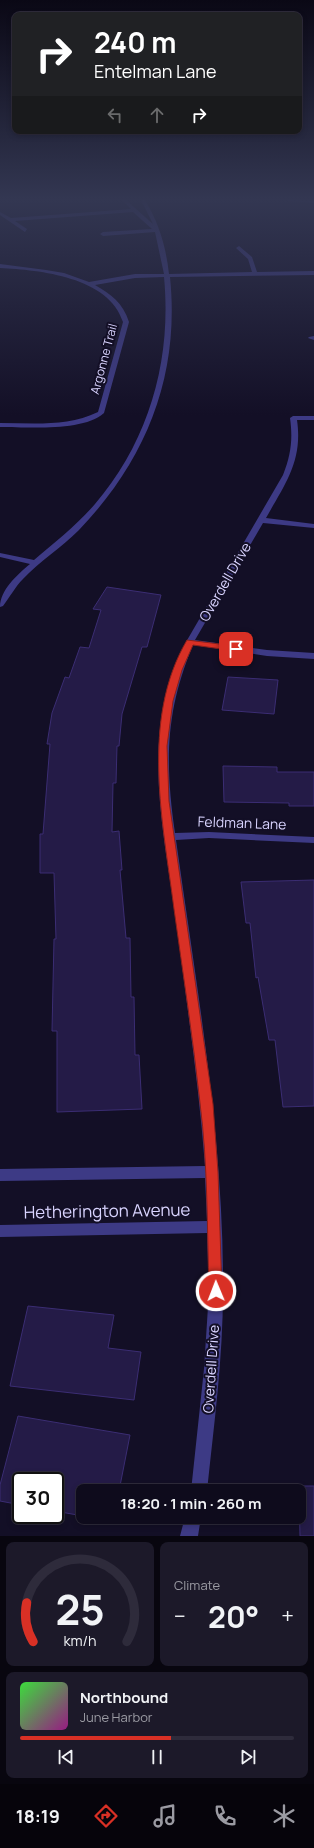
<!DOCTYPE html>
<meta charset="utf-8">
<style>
body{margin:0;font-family:Manrope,sans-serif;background:#1c1929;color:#f1f3f6;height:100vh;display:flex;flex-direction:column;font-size:15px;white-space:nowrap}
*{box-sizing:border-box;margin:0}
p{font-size:13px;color:#9b9ba3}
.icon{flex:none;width:22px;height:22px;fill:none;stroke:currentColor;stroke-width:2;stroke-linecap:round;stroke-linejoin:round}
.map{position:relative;height:1536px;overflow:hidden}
.side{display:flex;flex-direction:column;gap:6px;padding:6px;background:#08060f;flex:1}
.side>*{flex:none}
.guide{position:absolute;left:12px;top:12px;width:290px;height:122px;border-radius:8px;box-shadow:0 2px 6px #0003,0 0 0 1px #2e2b3b;background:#202124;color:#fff;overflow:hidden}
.speed{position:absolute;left:12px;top:1472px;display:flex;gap:8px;font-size:20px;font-weight:700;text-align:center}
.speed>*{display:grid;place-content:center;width:52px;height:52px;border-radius:50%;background:#0e0b1c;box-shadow:0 2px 6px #0003,0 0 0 1px #2e2b3b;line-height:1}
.speed .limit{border:2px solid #111;border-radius:6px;background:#fff;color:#111}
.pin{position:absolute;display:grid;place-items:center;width:34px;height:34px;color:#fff;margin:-17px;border-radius:8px;box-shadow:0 2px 6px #0006}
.me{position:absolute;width:44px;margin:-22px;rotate:359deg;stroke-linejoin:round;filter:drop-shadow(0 0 3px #0008)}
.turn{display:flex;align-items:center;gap:14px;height:84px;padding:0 16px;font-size:18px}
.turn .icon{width:52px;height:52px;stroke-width:2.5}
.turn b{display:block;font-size:28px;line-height:34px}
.lanes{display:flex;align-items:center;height:38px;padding:0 16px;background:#0003;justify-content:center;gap:20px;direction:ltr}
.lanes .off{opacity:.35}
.big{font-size:30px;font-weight:700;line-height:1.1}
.side .tile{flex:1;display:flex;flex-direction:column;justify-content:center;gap:6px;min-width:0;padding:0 14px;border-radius:8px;background:#1c1929}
.side .dial{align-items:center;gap:0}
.dial svg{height:104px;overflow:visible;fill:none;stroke:#2e2b3b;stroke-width:7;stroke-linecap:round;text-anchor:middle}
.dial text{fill:#f1f3f6;stroke:none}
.song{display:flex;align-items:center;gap:12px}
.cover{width:48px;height:48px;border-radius:6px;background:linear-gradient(135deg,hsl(120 70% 55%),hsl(310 70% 35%))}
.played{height:4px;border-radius:2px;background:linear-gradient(90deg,#d93025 55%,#2e2b3b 55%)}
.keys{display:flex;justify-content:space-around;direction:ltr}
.heat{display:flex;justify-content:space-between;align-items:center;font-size:22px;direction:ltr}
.side .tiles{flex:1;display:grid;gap:6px;grid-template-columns:1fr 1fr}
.tile:last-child{grid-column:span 2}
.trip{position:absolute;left:76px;top:1484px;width:230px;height:40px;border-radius:8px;background:#0e0b1c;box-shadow:0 2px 6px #0003,0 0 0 1px #2e2b3b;font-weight:700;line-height:40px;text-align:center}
.tabs{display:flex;height:64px;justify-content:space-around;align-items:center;background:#06040b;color:#9b9ba3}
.tabs .icon{width:28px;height:28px}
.tabs .current{color:#d93025}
.tabs b{font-size:18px;color:#f1f3f6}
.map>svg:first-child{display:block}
.building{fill:#241b47;stroke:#3b2d73}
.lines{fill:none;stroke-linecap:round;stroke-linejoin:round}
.minor{fill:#3d3a85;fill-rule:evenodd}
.route{fill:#d93025;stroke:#8d1f18}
.labels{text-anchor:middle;stroke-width:4;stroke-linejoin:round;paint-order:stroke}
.far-street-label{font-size:12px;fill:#d9d4ff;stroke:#130f26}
.street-label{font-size:14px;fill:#d9d4ff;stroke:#130f26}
.near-street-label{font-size:17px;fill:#d9d4ff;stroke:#130f26}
</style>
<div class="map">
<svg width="314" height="1536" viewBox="0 0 314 1536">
<rect width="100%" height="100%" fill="#130f26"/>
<path class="building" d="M 107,587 L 161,595 L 147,647 L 142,647 L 122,714 L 119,746 L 117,746 L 116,783 L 113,783 L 112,832 L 119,831 L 122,870 L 120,870 L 126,938 L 130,938 L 131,997 L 134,997 L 135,1055 L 139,1055 L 142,1109 L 57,1112 L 57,1031 L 52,1031 L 54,939 L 56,939 L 54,873 L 40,873 L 40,834 L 43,834 L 50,744 L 47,744 L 52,713 L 65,677 L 69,678 L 80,647 L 89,648 L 101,610 L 93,609 Z
M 228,677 L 278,680 L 274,714 L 222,710 Z
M 223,766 L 277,767 L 277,772 L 314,772 L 314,806 L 289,806 L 289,803 L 224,802 Z
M 314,880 L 314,1106 L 283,1107 L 275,1040 L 269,1040 L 258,977 L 256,978 L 250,923 L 246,923 L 241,882 Z
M 28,1306 L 114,1315 L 108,1348 L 141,1352 L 134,1400 L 10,1386 Z
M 18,1416 L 130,1435 L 119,1491 L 97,1488 L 96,1491 L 83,1491 L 83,1516 L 55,1511 L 55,1481 L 21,1481 L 21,1505 L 0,1501 L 0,1485 Z
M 296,1486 L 314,1486 L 314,1536 L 300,1536 L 299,1491 L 296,1491 Z"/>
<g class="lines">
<path class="minor" d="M 122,200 L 126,200 L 153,224 L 141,200 L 145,200 C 159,223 166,247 169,274 L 252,272 L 248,259 L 236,248 L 239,246 L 252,257 L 257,272 L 314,271 L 314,275 L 170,277 C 180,375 147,459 79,530 C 61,548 40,561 23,579 C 15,587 10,597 3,606 L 0,607 C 0,590 17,575 30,564 L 0,557 L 0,553 L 34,560 C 55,542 77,525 95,504 C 149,441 172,360 164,277 L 135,278 L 95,285 C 111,294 123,303 129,322 L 104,413 C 83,432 27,427 0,427 L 0,423 C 33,423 67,427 98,412 L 123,322 C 109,277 40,270 0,268 L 0,264 L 46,270 L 64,273 L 89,282 L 135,274 L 164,274 L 155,232 L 103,236 L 100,234 L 103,232 L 152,229 L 133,212 L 15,221 L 27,229 L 25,232 L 0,215 L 0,212 L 11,218 L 131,209 Z
M 287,200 L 314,201 L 314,203 L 289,201 Z
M 314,336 L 314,340 L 308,338 L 309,337 Z
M 293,416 L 314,416 L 314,420 L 297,420 C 303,461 285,484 266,518 L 314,524 L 314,528 L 263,523 L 195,640 L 267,650 L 314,653 L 314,659 L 267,656 L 193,645 C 165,712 165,763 175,833 L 209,832 L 314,837 L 314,843 L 209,838 L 176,840 C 197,990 224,1140 223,1291 C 223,1358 214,1425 207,1491 L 191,1491 L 204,1369 L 209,1291 L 207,1233 L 0,1237 L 0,1225 L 207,1221 L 205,1178 L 0,1181 L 0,1169 L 205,1166 C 199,1086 187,1006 177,927 C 167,853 149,776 164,702 C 168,681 177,661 186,642 L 283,475 C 291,455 293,439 290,418 Z
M 185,1517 L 201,1517 L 198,1536 L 180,1536 Z"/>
</g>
<linearGradient id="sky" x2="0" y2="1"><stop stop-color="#0a0815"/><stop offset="0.48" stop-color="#333752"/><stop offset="1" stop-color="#333752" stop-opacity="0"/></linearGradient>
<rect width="314" height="415" fill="url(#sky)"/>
<path class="route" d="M 187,640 L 236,646 L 240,649 L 236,651 L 193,645 L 182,670 L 173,701 L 167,746 L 169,801 L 213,1104 L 218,1172 L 222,1291 L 220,1296 L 216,1297 L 211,1296 L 209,1291 C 207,1229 208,1165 200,1103 C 193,1038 183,974 174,909 C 163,823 140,720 187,640 Z"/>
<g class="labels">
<g class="far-street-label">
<text transform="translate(104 359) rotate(-75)" y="4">Argonne Trail</text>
</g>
<g class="street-label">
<text transform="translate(225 582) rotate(-60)" y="5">Overdell Drive</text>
<text transform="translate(242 823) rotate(2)" y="5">Feldman Lane</text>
<text transform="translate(211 1369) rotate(-86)" y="5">Overdell Drive</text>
</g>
<g class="near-street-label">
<text transform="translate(107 1211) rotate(-1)" y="6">Hetherington Avenue</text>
</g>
</g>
</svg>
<div class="speed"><div class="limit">30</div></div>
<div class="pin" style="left:236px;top:649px;background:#d93025"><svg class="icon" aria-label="arrive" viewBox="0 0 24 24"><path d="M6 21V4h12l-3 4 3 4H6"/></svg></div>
<svg class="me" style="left:216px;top:1291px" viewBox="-20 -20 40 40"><circle r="17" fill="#d93025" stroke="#fff" stroke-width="3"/><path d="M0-11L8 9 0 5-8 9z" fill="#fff"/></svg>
<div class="trip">18:20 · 1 min · 260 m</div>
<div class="guide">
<div class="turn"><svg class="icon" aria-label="right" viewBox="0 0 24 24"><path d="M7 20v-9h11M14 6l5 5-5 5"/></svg><div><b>240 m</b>Entelman Lane</div></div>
<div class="lanes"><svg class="icon off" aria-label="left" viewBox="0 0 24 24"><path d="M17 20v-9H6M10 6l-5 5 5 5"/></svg><svg class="icon off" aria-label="ahead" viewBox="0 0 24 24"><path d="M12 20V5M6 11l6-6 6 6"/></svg><svg class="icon" aria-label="right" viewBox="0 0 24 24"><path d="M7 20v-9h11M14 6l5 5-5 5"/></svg></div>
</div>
</div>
<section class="side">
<div class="tiles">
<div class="tile dial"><svg viewBox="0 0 100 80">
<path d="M14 69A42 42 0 1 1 86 69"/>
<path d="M14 69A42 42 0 0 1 9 39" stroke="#d93025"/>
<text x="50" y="56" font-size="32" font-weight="700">25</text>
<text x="50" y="72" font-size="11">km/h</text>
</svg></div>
<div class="tile"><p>Climate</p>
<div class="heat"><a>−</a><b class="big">20°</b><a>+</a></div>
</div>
<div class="tile">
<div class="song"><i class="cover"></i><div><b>Northbound</b><p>June Harbor</p></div></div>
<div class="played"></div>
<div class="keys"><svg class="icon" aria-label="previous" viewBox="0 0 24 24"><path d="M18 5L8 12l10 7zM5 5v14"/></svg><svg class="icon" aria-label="pause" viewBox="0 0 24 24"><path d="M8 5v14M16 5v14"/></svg><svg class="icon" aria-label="next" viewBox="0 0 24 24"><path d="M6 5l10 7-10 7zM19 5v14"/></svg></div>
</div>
</div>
</section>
<nav class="tabs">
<b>18:19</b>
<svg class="icon current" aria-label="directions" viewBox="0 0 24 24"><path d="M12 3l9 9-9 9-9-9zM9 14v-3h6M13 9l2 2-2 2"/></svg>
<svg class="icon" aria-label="music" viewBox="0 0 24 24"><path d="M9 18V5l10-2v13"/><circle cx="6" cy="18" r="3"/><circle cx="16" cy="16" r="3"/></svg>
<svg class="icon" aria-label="phone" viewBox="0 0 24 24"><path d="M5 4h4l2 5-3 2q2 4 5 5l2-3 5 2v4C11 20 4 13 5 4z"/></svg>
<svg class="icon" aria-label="climate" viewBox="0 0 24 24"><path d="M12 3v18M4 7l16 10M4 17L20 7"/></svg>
</nav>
